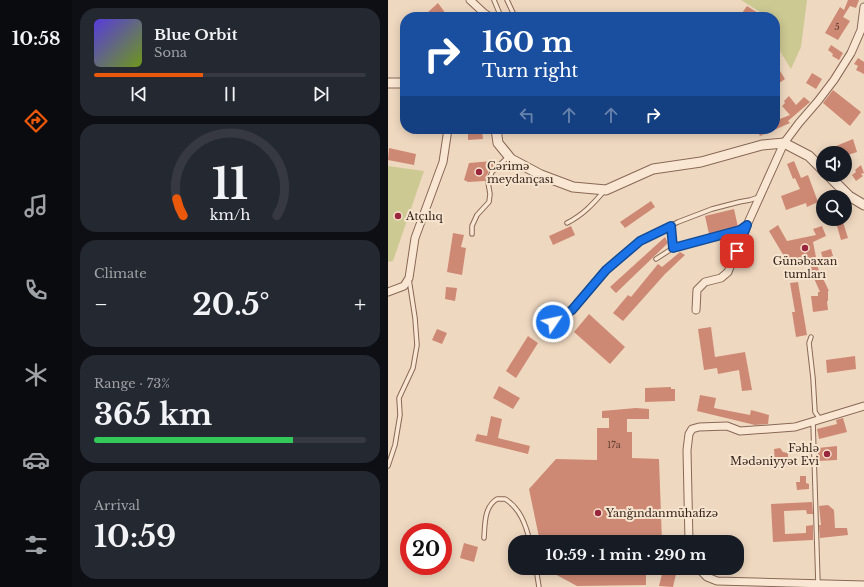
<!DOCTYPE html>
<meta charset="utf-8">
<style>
body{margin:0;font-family:"Libre Baskerville",serif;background:#242831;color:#f1f3f6;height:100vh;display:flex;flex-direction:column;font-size:15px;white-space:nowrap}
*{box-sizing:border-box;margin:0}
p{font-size:13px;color:#9ea1a6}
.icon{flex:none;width:22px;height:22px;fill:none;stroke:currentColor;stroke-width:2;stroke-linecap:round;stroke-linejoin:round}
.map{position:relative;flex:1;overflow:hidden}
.drawer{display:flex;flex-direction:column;gap:8px;padding:8px;background:#0d0f14;width:316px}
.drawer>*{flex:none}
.guide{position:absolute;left:12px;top:12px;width:380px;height:122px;border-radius:16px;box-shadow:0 2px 10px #0003;background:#1a4fa0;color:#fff;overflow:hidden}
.fabs{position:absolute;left:428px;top:146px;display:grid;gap:8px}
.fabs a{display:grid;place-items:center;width:36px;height:36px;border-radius:50%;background:#171b24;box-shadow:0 2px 10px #0003;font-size:20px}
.speed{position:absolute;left:12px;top:523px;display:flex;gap:8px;font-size:20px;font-weight:700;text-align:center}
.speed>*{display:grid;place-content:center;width:52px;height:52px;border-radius:50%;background:#171b24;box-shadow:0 2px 10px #0003;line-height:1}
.speed .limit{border:6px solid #d22;background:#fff;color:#111}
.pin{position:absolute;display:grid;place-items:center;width:34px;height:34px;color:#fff;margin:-17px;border-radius:8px;box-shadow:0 2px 6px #0006}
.me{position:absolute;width:44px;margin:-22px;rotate:56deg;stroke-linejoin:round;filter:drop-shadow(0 0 3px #0008)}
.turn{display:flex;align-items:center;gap:14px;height:84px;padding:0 16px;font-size:18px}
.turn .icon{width:52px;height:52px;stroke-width:2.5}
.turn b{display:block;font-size:28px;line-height:34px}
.lanes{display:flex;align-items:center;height:38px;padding:0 16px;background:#0003;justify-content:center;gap:20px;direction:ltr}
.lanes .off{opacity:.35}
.big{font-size:30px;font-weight:800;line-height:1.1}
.drawer .card{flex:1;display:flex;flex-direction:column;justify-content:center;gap:6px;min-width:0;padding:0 14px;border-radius:16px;background:#242831}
.drawer .dial{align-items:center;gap:0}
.dial svg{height:104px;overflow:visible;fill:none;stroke:#363941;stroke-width:7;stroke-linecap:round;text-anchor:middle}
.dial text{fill:#f1f3f6;stroke:none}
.song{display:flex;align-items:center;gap:12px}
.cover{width:48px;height:48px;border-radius:6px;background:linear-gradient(135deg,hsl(250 70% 55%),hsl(80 70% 35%))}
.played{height:4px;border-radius:2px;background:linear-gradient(90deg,#ea580c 40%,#363941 40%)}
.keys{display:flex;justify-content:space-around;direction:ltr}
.heat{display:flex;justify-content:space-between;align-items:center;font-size:22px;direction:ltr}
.charge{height:6px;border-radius:3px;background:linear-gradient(90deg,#34c759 73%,#363941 0)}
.trip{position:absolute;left:120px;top:535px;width:236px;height:40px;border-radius:16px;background:#171b24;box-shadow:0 2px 10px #0003;font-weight:800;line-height:40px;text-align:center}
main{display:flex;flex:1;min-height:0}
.tab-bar{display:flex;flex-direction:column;width:72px;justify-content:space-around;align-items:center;background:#090b0e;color:#9ea1a6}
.tab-bar .icon{width:28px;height:28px}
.tab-bar .active{color:#ea580c}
.tab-bar b{font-size:18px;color:#f1f3f6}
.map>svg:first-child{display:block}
.green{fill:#cdc993}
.building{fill:#ce8974}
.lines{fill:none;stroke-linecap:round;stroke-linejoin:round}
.service-casing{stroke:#886857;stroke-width:5.5}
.minor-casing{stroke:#886857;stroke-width:9}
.tertiary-casing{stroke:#886857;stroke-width:11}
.service{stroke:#fae7d3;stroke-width:3.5}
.minor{stroke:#fae7d3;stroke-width:7}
.tertiary{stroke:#fae7d3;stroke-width:9}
.route-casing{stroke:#114b97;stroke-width:10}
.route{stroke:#1a73e8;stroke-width:7}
.poi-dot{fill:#99263c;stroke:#f6e4cf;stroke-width:1.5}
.labels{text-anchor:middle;stroke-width:4;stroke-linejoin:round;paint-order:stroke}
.number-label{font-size:9px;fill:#5d3d32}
.poi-label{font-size:11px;fill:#37241c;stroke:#f6e4cf;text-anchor:start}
</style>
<main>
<nav class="tab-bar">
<b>10:58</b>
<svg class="icon active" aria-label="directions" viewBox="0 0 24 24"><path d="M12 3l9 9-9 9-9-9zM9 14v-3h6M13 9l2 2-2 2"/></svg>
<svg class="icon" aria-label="music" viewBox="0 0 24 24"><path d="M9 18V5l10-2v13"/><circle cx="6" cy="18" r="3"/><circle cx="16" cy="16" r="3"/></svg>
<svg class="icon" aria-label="phone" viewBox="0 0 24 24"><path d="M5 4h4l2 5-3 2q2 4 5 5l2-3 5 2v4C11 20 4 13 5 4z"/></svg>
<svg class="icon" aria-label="climate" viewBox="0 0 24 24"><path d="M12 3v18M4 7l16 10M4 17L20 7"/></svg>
<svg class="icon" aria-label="car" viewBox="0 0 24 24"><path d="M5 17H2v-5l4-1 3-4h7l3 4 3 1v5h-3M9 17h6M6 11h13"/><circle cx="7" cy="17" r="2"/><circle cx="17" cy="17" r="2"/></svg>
<svg class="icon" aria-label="filters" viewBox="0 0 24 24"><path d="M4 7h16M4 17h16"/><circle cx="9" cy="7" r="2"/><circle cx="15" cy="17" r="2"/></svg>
</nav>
<section class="drawer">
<div class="card">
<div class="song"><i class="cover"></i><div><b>Blue Orbit</b><p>Sona</p></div></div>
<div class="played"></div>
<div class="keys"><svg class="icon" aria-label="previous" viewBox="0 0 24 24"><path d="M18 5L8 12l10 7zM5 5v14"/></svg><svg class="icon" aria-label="pause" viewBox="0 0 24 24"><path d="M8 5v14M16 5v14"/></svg><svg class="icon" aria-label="next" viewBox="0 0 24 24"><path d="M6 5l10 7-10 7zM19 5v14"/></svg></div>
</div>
<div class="card dial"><svg viewBox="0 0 100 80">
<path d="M14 69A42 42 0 1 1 86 69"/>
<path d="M14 69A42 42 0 0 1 9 56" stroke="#ea580c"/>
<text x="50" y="56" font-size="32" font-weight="700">11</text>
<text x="50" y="72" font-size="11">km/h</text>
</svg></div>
<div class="card"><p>Climate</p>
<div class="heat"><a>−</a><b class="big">20.5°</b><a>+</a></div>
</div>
<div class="card"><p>Range · 73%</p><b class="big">365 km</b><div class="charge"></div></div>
<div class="card"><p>Arrival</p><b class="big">10:59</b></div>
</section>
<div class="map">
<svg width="476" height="587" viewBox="0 0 476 587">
<rect width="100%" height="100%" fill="#efd8c0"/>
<path class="green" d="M 353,0 L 419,0 L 413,47 L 403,69 C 396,57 380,37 389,23 L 387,22 L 387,17 L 380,17 Z
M 0,166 L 36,171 L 5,261 L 0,262 Z"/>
<path class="building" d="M 460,0 L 471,0 L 468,8 L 462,6 L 455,17 L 462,21 L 450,40 L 437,33 L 452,7 L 456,10 Z
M 50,3 L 58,14 L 54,17 L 43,17 L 39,13 Z
M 359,6 L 376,17 L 360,17 L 354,13 Z
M 443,45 L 455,53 L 451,60 L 444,56 L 445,54 L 440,50 Z
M 470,58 L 476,62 L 476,74 L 468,70 L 470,66 L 466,64 Z
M 392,71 L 397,79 L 387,86 L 387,74 Z
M 424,73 L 434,79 L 428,89 L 418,83 Z
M 445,90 L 473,112 L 462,126 L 435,103 Z
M 401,96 L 408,105 L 416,97 L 422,102 L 400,121 L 402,123 L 372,136 L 370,132 L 376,129 L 387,129 L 387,121 L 402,115 L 394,106 L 397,103 L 396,101 Z
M 94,131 L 95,139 L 80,140 L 80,132 Z
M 465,139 L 469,152 L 457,156 L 457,153 L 442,153 L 441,149 Z
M 1,148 L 28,154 L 26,165 L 0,160 Z
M 104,161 L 107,165 L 101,170 L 97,181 L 80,182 L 76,180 L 81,163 Z
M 406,161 L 413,178 L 420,175 L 430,202 L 419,207 L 418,203 L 398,210 L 393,196 L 412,189 L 407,178 L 405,179 L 399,164 Z
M 473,165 L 476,173 L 473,174 L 475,176 L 468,181 L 464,175 L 468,172 L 467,170 Z
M 263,201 L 267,207 L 237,228 L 232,222 Z
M 346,209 L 350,227 L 321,234 L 317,216 Z
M 447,219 L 454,219 L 460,238 L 453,240 Z
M 390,225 L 399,241 L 428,235 L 425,229 L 434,226 L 438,236 L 425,242 L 428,257 L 410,261 L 409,257 L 400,263 L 381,231 Z
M 183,226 L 187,235 L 165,245 L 161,236 Z
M 65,233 L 76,235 L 73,247 L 78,248 L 74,275 L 59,272 Z
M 277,237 L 280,243 L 228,293 L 222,287 Z
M 443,249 L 445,256 L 435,259 L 433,252 Z
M 292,252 L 297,255 L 277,274 L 235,321 L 225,313 L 240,295 L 243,297 L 270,264 L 274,267 Z
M 429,266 L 441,291 L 440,291 L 440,301 L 439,301 L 440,310 L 425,312 L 423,296 L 430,296 L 430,292 L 432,292 L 421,267 Z
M 410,282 L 419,335 L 408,337 L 404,312 L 407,312 L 402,283 Z
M 58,287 L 69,288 L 67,301 L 57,299 Z
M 201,314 L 237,347 L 222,364 L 186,332 Z
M 323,327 L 327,357 L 357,352 L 364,390 L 354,391 L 351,370 L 330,374 L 329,368 L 316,370 L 310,329 Z
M 49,329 L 59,333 L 54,344 L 44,340 Z
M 140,336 L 150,343 L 128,378 L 118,371 Z
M 467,356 L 468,369 L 439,373 L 438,360 Z
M 111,386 L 132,398 L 125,409 L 105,398 Z
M 283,387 L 283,389 L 287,389 L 287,401 L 257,402 L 257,388 Z
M 312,395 L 328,398 L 326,408 L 362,415 L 363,410 L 381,415 L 380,424 L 367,425 L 309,411 Z
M 248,408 L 261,409 L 261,419 L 239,419 L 239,432 L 244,432 L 244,458 L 271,459 L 274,542 L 152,542 L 141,489 L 168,459 L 209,460 L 209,428 L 221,428 L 221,418 L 214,418 L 214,411 Z
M 103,416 L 114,419 L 110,438 L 142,446 L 140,454 L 87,441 L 89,434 L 99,436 Z
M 455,418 L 459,432 L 431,439 L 429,429 L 449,424 L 448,420 Z
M 449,446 L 449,460 L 430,461 L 430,448 Z
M 392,448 L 395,452 L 400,453 L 400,461 L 387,462 L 386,449 Z
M 412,476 L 418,476 L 418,483 L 421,484 L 421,489 L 409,490 L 408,482 L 412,482 Z
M 424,502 L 425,514 L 419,514 L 418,510 L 396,511 L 397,534 L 418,533 L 418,526 L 425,525 L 425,540 L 385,542 L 383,504 Z
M 440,505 L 446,510 L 447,528 L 459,528 L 460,535 L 432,538 L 431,525 L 433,525 L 431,506 Z
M 76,543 L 90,547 L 86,562 L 72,558 Z
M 167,568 L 258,568 L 258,585 L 189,586 L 165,573 Z
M 275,570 L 288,574 L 285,587 L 271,586 Z"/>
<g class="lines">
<g class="service-casing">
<path id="service" d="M 106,0 L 113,17
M 119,0 L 127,17
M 179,223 C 195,215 205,204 217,190
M 84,234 L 84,226 L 89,215 L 101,202 L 102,194 L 100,182 L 104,172 L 120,157
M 285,248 L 351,230 L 357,227
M 268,259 L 285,248 L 283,226
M 165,322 L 184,310 L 218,270 L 253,241 L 290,222 L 324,209 L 351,202 L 362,200 L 371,197
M 423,337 L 421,343 L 425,378 L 427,412 L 432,419
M 425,422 L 430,584
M 0,466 L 7,445 L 12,415 L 11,398 L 25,368 L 29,345 L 27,318 L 21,279
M 96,538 C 97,524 96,507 109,499 L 117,499 C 132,508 138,525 142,542
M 148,568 L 151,587"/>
</g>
<g class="minor-casing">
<path id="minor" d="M 82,0 L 96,13 L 102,17
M 0,292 L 16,286 L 21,278 L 27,238 L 55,162 L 60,129
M 308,310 L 309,290 L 317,282 L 333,278 L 340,272 L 359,225 L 396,143 L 411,123 L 430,101 L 446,80 L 463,53 L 473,30 L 476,7
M 301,542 L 299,450 L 301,434 L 304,429 L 311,427 L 339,426 L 352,431 L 407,427 L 476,406
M 310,568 L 319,577 L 329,581 L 476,585"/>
</g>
<g class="tertiary-casing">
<path id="tertiary" d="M 0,83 L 17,83
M 108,129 L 110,143 L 123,159 L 153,175 L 185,187 L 218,190 L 265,169 L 313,162 L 374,145 L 396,143 L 421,156 L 435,170
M 440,175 L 461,196 L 476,205"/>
</g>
<use href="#service" class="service"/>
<use href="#minor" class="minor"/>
<use href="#tertiary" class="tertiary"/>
</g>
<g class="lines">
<g class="route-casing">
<path id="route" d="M 165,322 L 184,310 L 218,270 L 252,241 L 283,226 L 285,248 L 352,230 L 359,225 L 349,251"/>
</g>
<use href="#route" class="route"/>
</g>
<g class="poi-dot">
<circle cx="91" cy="172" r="4"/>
<circle cx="10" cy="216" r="4"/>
<circle cx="417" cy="248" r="4"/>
<circle cx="439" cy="454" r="4"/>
<circle cx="210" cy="513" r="4"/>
</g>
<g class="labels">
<g class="number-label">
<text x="449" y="30">5</text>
<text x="226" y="448">17a</text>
</g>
<g class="poi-label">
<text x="99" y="170">Cərimə<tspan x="99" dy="13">meydançası</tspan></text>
<text x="18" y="220">Atçılıq</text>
<text x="417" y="265" text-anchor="middle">Günəbaxan<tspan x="417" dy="13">tumları</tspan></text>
<text x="431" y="452" text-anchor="end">Fəhlə<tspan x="431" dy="13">Mədəniyyət Evi</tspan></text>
<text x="218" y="517">Yanğındanmühafizə</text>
</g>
</g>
</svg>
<div class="fabs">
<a><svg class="icon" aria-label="sound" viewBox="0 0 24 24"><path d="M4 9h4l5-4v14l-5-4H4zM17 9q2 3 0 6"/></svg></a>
<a><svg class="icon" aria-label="search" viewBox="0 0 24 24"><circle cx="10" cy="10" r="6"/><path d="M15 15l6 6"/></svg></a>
</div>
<div class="speed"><div class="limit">20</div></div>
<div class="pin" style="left:349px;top:251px;background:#d93025"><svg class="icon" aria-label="arrive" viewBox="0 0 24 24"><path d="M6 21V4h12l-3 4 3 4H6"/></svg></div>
<svg class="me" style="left:165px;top:322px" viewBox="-20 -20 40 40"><circle r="17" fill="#1a73e8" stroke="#fff" stroke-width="3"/><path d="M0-11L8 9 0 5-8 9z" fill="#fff"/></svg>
<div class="trip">10:59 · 1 min · 290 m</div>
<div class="guide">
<div class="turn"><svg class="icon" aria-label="right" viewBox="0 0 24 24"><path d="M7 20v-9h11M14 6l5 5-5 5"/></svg><div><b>160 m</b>Turn right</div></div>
<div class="lanes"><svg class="icon off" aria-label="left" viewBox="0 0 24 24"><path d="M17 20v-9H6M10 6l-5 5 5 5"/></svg><svg class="icon off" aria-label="ahead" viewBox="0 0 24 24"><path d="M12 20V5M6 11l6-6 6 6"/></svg><svg class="icon off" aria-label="ahead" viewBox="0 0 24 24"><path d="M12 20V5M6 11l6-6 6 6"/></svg><svg class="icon" aria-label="right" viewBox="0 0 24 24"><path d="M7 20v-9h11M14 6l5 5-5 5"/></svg></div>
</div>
</div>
</main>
